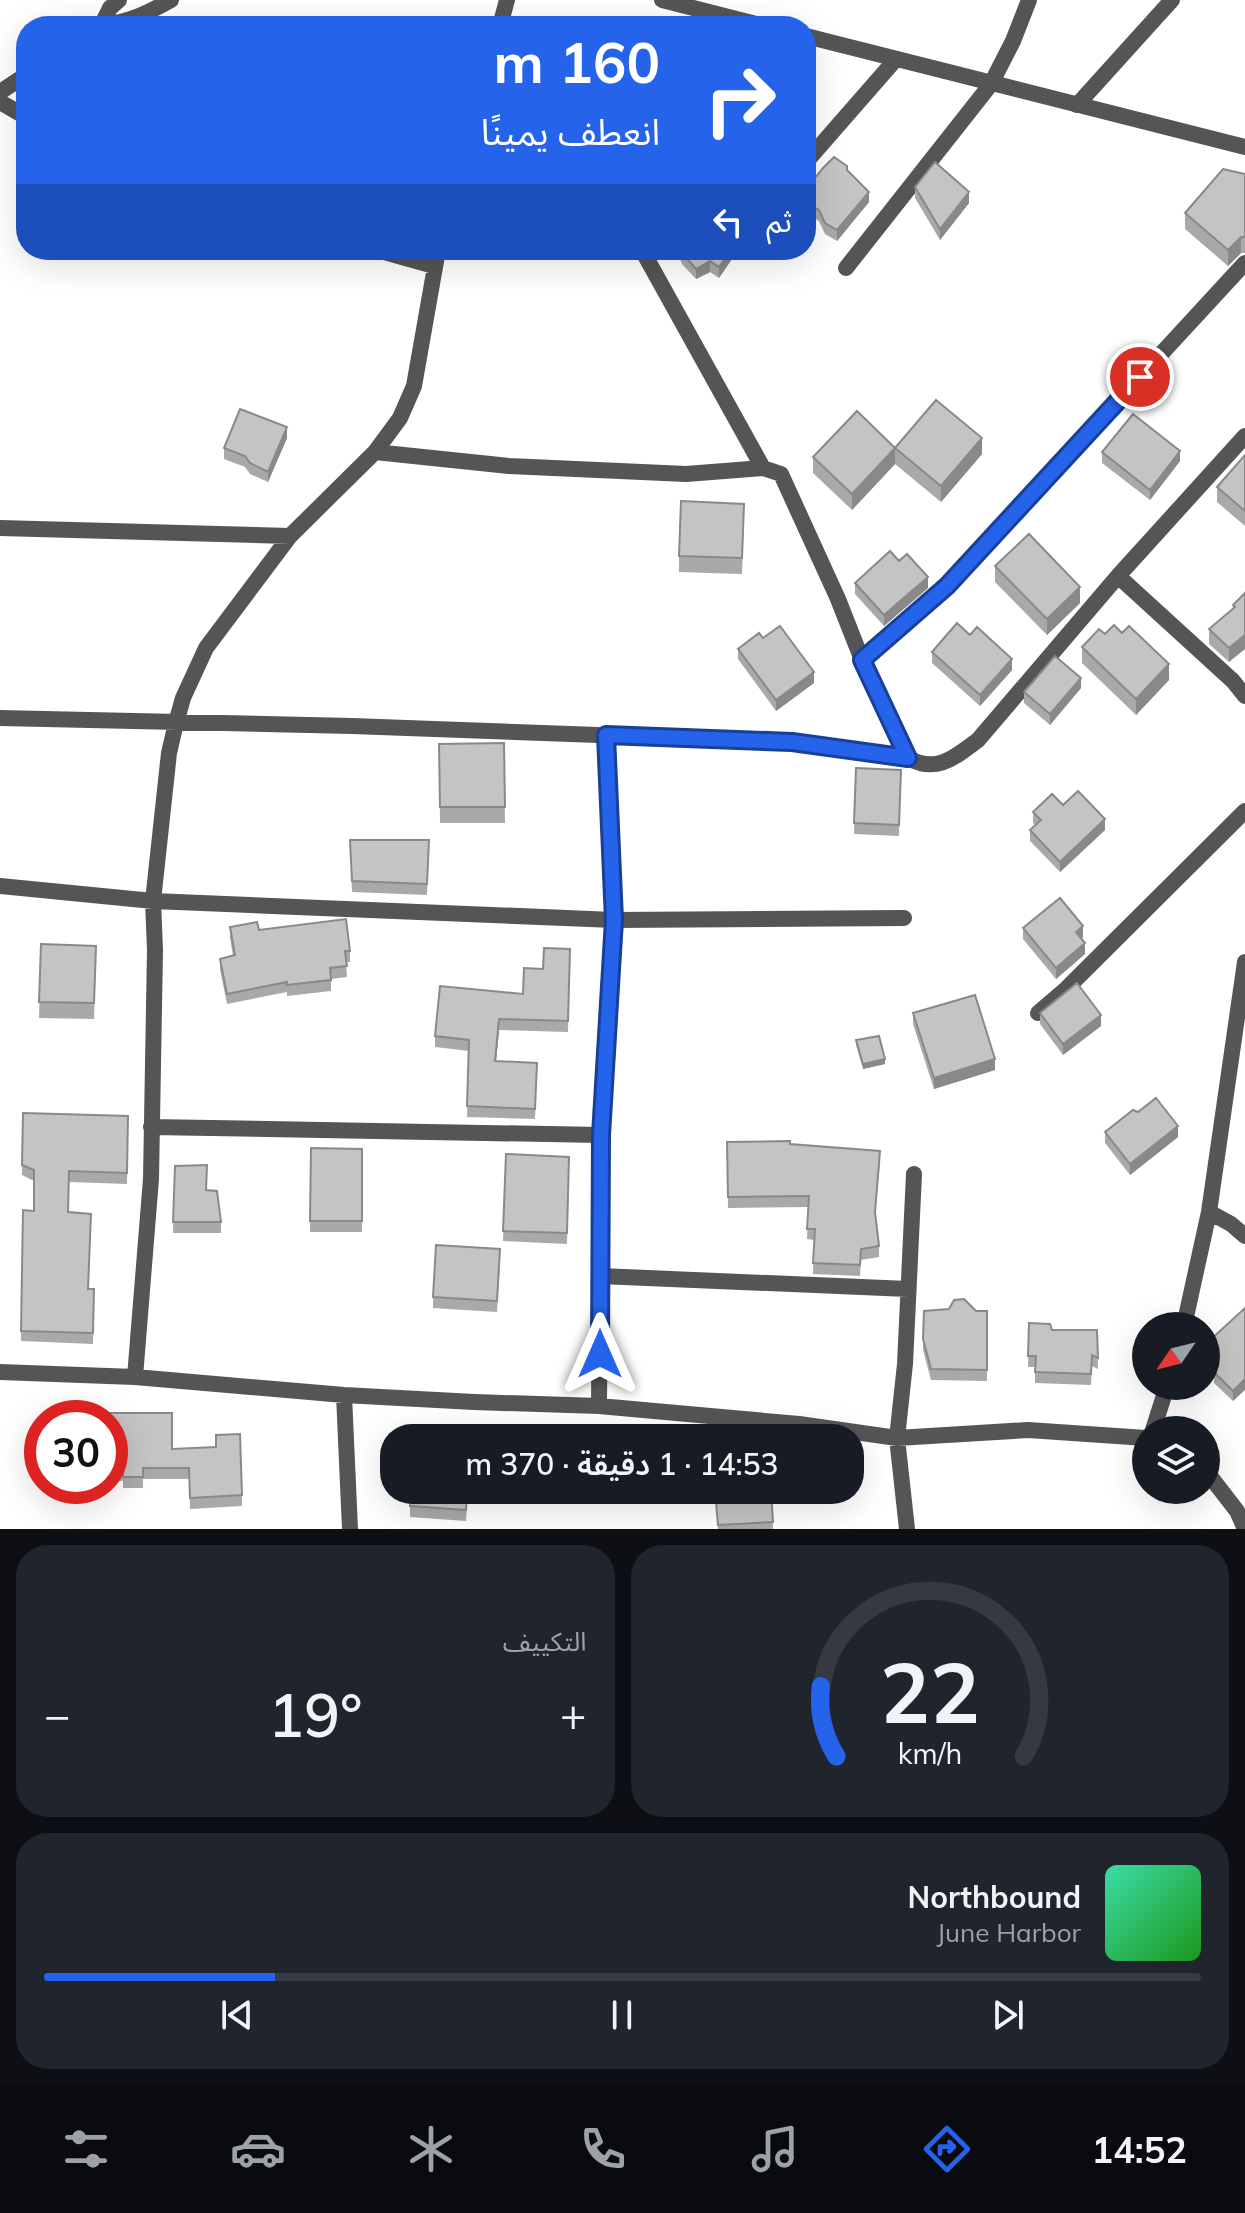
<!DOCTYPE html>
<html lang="ar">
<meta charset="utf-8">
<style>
body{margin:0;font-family:Mulish,"Noto Sans Arabic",sans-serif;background:#20242c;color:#f1f3f6;direction:rtl;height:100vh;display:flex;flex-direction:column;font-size:30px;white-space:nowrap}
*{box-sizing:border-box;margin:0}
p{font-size:26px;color:#9ea1a6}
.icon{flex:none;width:44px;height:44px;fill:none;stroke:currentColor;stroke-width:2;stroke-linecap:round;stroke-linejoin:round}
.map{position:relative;height:1529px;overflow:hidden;direction:ltr}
.drawer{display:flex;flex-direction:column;gap:16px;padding:16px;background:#0d0f14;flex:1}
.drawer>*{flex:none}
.banner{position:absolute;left:16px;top:16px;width:800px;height:244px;border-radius:32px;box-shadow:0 8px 32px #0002;direction:rtl;background:#2563eb;color:#fff;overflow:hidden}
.needle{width:52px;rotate:235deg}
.buttons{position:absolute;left:1132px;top:1312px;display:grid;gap:16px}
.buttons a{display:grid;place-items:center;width:88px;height:88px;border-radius:50%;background:#171b24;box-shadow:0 8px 32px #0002;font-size:40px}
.speed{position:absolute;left:24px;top:1400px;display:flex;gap:16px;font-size:40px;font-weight:700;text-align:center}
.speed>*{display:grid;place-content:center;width:104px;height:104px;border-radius:50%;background:#171b24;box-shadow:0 8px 32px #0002;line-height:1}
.speed .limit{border:12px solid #d22;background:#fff;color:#111}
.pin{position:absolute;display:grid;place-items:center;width:68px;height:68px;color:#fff;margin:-34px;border:4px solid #fff;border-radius:50%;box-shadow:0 2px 8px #0007}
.me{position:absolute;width:88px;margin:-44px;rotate:0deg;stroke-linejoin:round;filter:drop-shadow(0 0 6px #0008)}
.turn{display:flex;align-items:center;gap:28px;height:168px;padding:0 24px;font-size:36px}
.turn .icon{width:104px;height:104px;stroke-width:2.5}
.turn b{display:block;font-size:56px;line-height:68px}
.then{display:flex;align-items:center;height:76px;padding:0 24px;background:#0003;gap:16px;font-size:30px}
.big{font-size:60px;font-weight:600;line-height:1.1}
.drawer .tile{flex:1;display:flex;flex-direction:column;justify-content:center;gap:12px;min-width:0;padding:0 28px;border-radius:32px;background:#20242c}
.drawer .dial{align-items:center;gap:0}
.dial svg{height:208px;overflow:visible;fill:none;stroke:#363941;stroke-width:7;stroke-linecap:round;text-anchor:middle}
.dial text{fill:#f1f3f6;stroke:none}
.song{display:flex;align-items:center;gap:24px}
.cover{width:96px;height:96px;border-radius:12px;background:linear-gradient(135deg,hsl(160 70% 55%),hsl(120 70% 35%))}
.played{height:8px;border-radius:4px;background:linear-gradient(90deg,#2563eb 20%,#363941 20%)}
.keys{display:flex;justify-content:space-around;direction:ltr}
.heat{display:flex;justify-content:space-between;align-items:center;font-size:44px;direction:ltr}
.drawer .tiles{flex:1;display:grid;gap:16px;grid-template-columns:1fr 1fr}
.tile:last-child{grid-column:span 2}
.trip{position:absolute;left:380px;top:1424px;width:484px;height:80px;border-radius:32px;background:#171b24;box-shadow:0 8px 32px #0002;font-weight:600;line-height:80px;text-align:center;direction:rtl}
.tab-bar{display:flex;height:128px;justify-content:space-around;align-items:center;background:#090b0e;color:#9ea1a6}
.tab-bar .icon{width:56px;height:56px}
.tab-bar .current{color:#2563eb}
.tab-bar b{font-size:36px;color:#f1f3f6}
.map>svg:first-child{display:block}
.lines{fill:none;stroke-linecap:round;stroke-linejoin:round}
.minor{stroke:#555;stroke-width:16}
.tertiary{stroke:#555;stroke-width:16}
.wall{fill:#a9a9a9}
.shaded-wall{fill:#898989}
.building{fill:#c4c4c4;stroke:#898989;stroke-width:2}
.route-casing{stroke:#184099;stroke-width:20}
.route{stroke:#2563eb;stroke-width:14}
</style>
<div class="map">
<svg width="1245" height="1529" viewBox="0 0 1245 1529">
<rect width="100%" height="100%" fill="#fff"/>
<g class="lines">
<path class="minor" d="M 500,26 L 507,0
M 0,102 L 26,117
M 1077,105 L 1172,0
M 806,162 L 896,59
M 377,250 L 434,266
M 642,250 L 763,468
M 846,268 L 991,84 L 1013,41 L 1029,0
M 375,452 L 509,466 L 686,474 L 763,468 L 781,474 L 838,599 L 862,660 L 908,758
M 0,528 L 290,536
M 1118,576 L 1233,681 L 1245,696
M 862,660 L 947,586 L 1245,263
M 0,718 L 352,726 L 792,742 L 908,758 C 937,774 955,757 978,740 L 1118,576 L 1245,436
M 0,886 L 153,901 L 614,920 L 904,918
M 1038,1013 L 1066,989 L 1245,811
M 151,1127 L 601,1135
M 1209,1212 L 1231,1224 L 1245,1236
M 600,1276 L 908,1289
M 1184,1326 L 1209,1212 L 1245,962
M 0,1372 L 135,1377 L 344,1395 L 474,1402 L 599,1406 L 799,1424 L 897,1438 L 1028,1430 L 1146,1438
M 135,1377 L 151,1179 L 155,950 L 153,901 L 169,753 L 176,723 L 183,698 L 206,648 L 290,536 L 375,452 L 400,418 L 414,386 L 438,250
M 344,1395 L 350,1529
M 599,1406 L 601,1135 L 614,920 L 606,735
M 1153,1430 L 1167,1386
M 1206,1471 L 1237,1511 L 1245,1529
M 907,1529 L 897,1438 L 905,1364 L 914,1174"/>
<path class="tertiary" d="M 662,0 L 764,26
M 101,26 C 131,21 144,15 171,0
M 101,26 L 110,8 L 119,0
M 806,36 L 1245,147
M 0,92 L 26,75"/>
</g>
<path class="wall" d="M 847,170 L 869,202 L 837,241 L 825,234 L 819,221 L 806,214 L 806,189 Z
M 1245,174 L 1245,253 L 1241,253 L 1228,266 L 1185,229 L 1185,213 Z
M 915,187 L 969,203 L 940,240 L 915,198 Z
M 676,250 L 737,250 L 719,278 L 710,272 L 696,279 L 682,264 Z
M 287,438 L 268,482 L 250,474 L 245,467 L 224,459 L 224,448 Z
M 895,448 L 982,454 L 941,502 L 895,464 L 852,510 L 813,473 L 813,457 Z
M 1102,452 L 1180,461 L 1150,500 L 1102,463 Z
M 1245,455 L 1245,526 L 1217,502 L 1217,487 Z
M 744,520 L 742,574 L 679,572 L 679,556 Z
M 899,561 L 928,588 L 884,626 L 855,594 L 855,583 Z
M 995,566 L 1080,603 L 1047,635 L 995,582 Z
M 1245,593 L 1229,662 L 1209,644 L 1209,629 L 1233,609 L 1233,605 Z
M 1105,634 L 1169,680 L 1136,715 L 1082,663 L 1082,647 Z
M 763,638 L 814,683 L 776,711 L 738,659 L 738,649 Z
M 932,652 L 1012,670 L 980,706 L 932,663 Z
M 1081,688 L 1050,725 L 1024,703 L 1024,692 Z
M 504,743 L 505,823 L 440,823 L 439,744 Z
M 856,768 L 901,770 L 899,836 L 854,834 Z
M 1063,805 L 1105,830 L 1060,872 L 1030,841 L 1030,830 L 1035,825 L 1033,823 L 1033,812 Z
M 350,840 L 429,840 L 427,895 L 352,892 Z
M 230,927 L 259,930 L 350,951 L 350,962 L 346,962 L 347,977 L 331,979 L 331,991 L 287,996 L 287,992 L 227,1004 L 220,969 L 220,959 L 233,956 L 230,938 Z
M 1023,928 L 1083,937 L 1081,938 L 1085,954 L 1056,979 L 1023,939 Z
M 41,944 L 96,962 L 94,1019 L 39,1018 Z
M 570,949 L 568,1032 L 499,1030 L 496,1061 L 537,1063 L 535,1119 L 467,1117 L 469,1051 L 435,1047 L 435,1036 L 523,994 L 543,969 Z
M 913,1013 L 995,1070 L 934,1089 L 913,1024 Z
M 1040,1013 L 1101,1026 L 1063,1055 L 1040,1024 Z
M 856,1040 L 885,1064 L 863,1069 L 856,1045 Z
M 23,1113 L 128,1116 L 127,1184 L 69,1182 L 69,1212 L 88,1289 L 94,1289 L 93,1344 L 21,1341 L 23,1210 L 34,1211 L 34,1181 L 22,1175 Z
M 1105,1132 L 1178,1137 L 1130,1175 L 1105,1143 Z
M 727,1142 L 790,1144 L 880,1162 L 875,1216 L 879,1246 L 879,1257 L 861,1260 L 860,1276 L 813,1274 L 814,1240 L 807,1239 L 808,1207 L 728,1208 Z
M 311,1148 L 362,1149 L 362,1232 L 310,1232 Z
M 506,1154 L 569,1157 L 567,1244 L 503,1241 Z
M 175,1166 L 207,1190 L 221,1222 L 221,1233 L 173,1233 Z
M 500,1259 L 497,1312 L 433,1308 L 433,1297 Z
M 1245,1308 L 1233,1401 L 1214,1383 L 1214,1372 L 1216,1366 L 1208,1353 L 1208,1342 Z
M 924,1311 L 987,1311 L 987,1381 L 931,1380 L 923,1350 Z
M 1029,1323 L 1052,1330 L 1097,1330 L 1098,1369 L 1092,1366 L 1091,1385 L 1035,1383 L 1035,1367 L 1028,1367 Z
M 110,1418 L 242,1495 L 242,1506 L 190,1509 L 189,1479 L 143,1479 L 143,1488 L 123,1488 L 123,1481 L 110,1481 Z
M 468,1490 L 466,1521 L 410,1517 L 410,1506 Z
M 715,1490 L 771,1490 L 773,1529 L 718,1529 Z"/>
<path class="shaded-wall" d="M 869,192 L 869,202 L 837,241 L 837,230 Z
M 969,192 L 969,203 L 940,240 L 940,229 Z
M 1241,237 L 1241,253 L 1228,266 L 1228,250 Z
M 731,250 L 737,250 L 737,252 L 719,278 L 719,267 Z
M 710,261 L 710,272 L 696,279 L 696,269 Z
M 287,427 L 287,438 L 268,482 L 268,472 Z
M 982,438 L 982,454 L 941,502 L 941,486 Z
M 895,448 L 895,464 L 852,510 L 852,494 Z
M 1180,451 L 1180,461 L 1150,500 L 1150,490 Z
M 928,577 L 928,588 L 884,626 L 884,615 Z
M 1080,587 L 1080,603 L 1047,635 L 1047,619 Z
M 1245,635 L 1245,649 L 1229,662 L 1229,648 Z
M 1012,659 L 1012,670 L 980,706 L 980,695 Z
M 1169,664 L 1169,680 L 1136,715 L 1136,699 Z
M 814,672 L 814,683 L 776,711 L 776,700 Z
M 1081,678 L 1081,688 L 1050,725 L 1050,714 Z
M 1105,819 L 1105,830 L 1060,872 L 1060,862 Z
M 1083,926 L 1083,937 L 1076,943 L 1076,932 Z
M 1085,943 L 1085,954 L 1056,979 L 1056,968 Z
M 1101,1015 L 1101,1026 L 1063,1055 L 1063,1044 Z
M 499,1019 L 499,1030 L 495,1072 L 495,1061 Z
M 885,1059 L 885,1064 L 863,1069 L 863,1064 Z
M 995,1059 L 995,1070 L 934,1089 L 934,1078 Z
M 1178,1126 L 1178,1137 L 1130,1175 L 1130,1164 Z
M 1245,1379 L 1245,1390 L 1233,1401 L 1233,1391 Z"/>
<path class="building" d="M 834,157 L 847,166 L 847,170 L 869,192 L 837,230 L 825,223 L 819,210 L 806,203 L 806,189 L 823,168 Z
M 935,162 L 969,192 L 940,229 L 915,187 Z
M 1223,169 L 1245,174 L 1245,237 L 1241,237 L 1228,250 L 1185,213 Z
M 680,250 L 731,250 L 719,267 L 710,261 L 696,269 L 682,253 Z
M 936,400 L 982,438 L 941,486 L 895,448 Z
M 240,409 L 287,427 L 268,472 L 250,463 L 245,456 L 224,448 Z
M 857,411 L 895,448 L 852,494 L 813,457 Z
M 1133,414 L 1180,451 L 1150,490 L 1102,452 Z
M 1245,455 L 1245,511 L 1217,487 Z
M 681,501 L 744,504 L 742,558 L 679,556 Z
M 1029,534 L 1080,587 L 1047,619 L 995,566 Z
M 890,551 L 899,561 L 907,554 L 928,577 L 884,615 L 855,583 Z
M 1245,593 L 1245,635 L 1229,648 L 1209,629 L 1235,607 L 1233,605 Z
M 957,623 L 970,635 L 977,627 L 1012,659 L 980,695 L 932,652 Z
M 1114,625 L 1122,633 L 1129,626 L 1169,664 L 1136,699 L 1082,647 L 1099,629 L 1105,634 Z
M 780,626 L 814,672 L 776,700 L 738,649 L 759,633 L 763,638 Z
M 1055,656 L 1081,678 L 1050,714 L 1024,692 Z
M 504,743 L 505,807 L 440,807 L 439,744 Z
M 856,768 L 901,770 L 899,825 L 854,823 Z
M 1078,791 L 1105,819 L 1060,862 L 1030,830 L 1041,820 L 1033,812 L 1052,794 L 1063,805 Z
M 350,840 L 429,840 L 427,884 L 352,881 Z
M 1060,898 L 1083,926 L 1076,932 L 1085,943 L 1056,968 L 1023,928 Z
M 346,919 L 350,951 L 345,951 L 347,966 L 330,968 L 331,980 L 287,985 L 287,982 L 227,994 L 220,959 L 235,955 L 230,927 L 257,922 L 259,930 Z
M 41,944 L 96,946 L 94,1003 L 39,1002 Z
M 544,948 L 570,949 L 568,1021 L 499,1019 L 495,1061 L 537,1063 L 535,1109 L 467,1106 L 469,1040 L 435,1036 L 440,986 L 523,994 L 524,968 L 543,969 Z
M 1077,983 L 1101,1015 L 1063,1044 L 1040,1013 Z
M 975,995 L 995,1059 L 934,1078 L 913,1013 Z
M 879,1036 L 885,1059 L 863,1064 L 856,1040 Z
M 1156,1098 L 1178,1126 L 1130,1164 L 1105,1132 L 1133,1110 L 1138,1112 Z
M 23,1113 L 128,1116 L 127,1173 L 69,1171 L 68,1212 L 91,1214 L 88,1289 L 94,1289 L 93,1333 L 21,1331 L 23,1210 L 34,1211 L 34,1170 L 22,1165 Z
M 790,1141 L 790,1144 L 880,1151 L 875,1212 L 879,1246 L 861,1249 L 860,1265 L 813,1263 L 815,1229 L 807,1229 L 809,1196 L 728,1197 L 727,1142 Z
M 311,1148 L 362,1149 L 362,1221 L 310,1221 Z
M 506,1154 L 569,1157 L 567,1233 L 503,1231 Z
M 207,1165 L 206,1190 L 217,1191 L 221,1222 L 173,1222 L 175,1166 Z
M 436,1245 L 500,1249 L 497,1301 L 433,1297 Z
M 964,1299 L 976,1311 L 987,1311 L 987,1370 L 931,1369 L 923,1339 L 924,1311 L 949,1309 L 954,1300 Z
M 1245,1308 L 1245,1379 L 1233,1391 L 1214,1372 L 1218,1359 L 1208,1342 Z
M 1029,1323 L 1050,1324 L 1052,1330 L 1097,1330 L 1098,1358 L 1092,1355 L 1091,1374 L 1035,1372 L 1036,1356 L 1028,1356 Z
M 105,1413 L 172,1413 L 172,1449 L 216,1447 L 216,1435 L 240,1434 L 242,1495 L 190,1498 L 189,1468 L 143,1468 L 143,1477 L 123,1477 L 123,1470 L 110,1470 L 110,1418 L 105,1418 Z
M 411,1490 L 467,1490 L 466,1510 L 410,1506 Z
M 715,1490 L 771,1490 L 773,1522 L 718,1525 Z"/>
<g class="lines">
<g class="route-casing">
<path id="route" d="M 600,1354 L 601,1135 L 614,920 L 606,735 L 792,742 L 908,758 L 862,660 L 947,586 L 1140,377"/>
</g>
<use href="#route" class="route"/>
</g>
</svg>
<div class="buttons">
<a><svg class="needle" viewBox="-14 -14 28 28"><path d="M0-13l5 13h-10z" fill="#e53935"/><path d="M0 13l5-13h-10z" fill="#9ea1a6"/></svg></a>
<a><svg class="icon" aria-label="layers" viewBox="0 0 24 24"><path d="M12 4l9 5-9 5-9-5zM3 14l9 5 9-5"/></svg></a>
</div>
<div class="speed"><div class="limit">30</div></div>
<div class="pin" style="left:1140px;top:377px;background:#d93025"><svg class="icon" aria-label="arrive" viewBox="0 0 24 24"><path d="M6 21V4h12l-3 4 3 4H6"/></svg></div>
<svg class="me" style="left:600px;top:1354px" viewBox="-20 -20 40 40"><path d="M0-17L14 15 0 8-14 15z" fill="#2563eb" stroke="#fff" stroke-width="4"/></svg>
<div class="trip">14:53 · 1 دقيقة · 370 m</div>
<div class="banner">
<div class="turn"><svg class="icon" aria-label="right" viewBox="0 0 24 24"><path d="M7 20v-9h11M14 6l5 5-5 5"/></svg><div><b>160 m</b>انعطف يمينًا</div></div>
<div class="then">ثم<svg class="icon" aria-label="left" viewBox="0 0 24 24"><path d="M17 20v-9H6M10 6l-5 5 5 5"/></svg></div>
</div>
</div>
<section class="drawer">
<div class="tiles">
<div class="tile dial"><svg viewBox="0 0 100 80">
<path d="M14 69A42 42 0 1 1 86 69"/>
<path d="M14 69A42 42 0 0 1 8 42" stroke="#2563eb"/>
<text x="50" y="56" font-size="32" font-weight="700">22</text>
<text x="50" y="72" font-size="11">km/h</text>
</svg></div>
<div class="tile"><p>التكييف</p>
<div class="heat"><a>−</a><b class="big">19°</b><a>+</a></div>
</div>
<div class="tile">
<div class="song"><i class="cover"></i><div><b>Northbound</b><p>June Harbor</p></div></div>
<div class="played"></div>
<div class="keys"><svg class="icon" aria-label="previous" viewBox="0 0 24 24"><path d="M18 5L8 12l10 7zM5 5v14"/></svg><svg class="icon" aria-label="pause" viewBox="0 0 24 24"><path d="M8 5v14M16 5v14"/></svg><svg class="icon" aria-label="next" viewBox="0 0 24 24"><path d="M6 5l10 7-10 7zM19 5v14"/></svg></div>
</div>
</div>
</section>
<nav class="tab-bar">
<b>14:52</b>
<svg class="icon current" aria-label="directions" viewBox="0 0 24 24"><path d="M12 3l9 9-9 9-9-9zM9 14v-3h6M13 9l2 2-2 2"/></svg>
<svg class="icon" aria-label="music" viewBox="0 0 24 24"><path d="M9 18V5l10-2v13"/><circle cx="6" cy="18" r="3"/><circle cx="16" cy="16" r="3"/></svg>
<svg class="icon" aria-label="phone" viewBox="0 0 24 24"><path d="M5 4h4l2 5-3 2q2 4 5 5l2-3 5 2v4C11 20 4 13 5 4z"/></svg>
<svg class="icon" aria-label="climate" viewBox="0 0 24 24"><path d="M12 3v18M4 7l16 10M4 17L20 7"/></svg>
<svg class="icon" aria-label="car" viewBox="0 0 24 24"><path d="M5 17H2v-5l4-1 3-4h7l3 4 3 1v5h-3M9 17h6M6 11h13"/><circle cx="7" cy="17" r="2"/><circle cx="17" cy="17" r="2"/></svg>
<svg class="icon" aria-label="filters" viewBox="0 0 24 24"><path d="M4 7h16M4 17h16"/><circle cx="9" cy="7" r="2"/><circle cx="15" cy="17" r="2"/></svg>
</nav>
